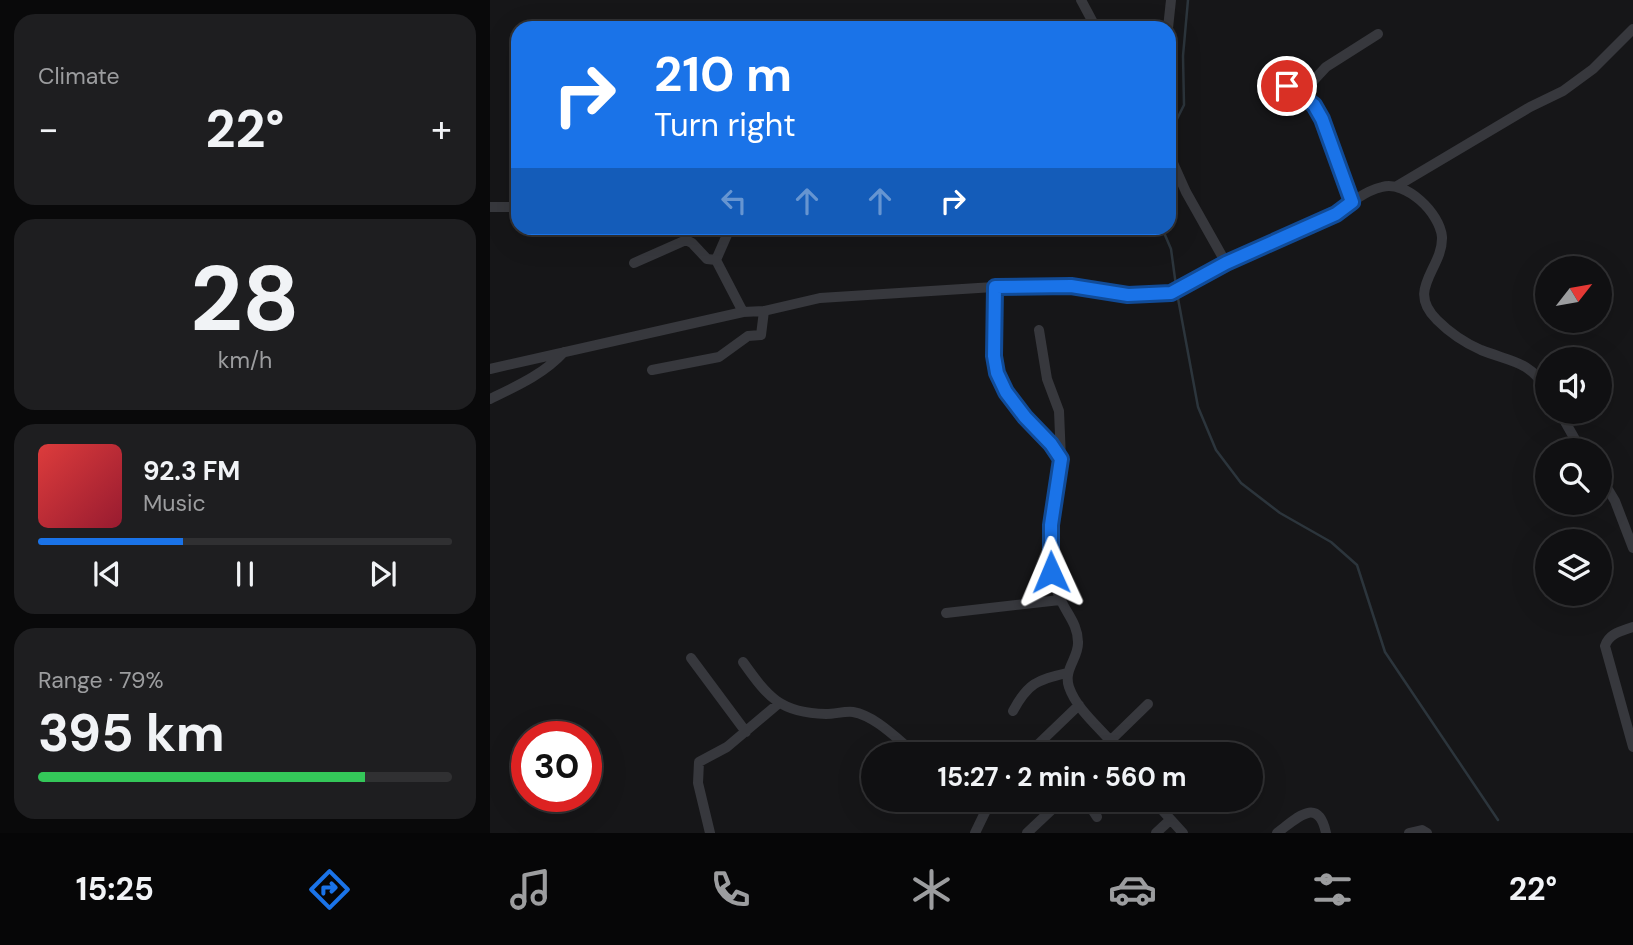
<!DOCTYPE html>
<meta charset="utf-8">
<style>
body{margin:0;font-family:"DM Sans",sans-serif;background:#1e1e20;color:#f1f3f6;height:100vh;display:flex;flex-direction:column;font-size:26px;white-space:nowrap}
*{box-sizing:border-box;margin:0}
p{font-size:23px;color:#9c9d9f}
.icon{flex:none;width:38px;height:38px;fill:none;stroke:currentColor;stroke-width:2;stroke-linecap:round;stroke-linejoin:round}
.map{position:relative;flex:1;overflow:hidden}
.drawer{display:flex;flex-direction:column;gap:14px;padding:14px;background:#09090a;width:490px}
.drawer>*{flex:none}
.banner{position:absolute;left:21px;top:21px;width:665px;height:214px;border-radius:21px;box-shadow:0 7px 28px #0002,0 0 0 2px #303032;background:#1a73e8;color:#fff;overflow:hidden}
.needle{width:46px;rotate:59deg}
.buttons{position:absolute;left:1045px;top:256px;display:grid;gap:14px}
.buttons a{display:grid;place-items:center;width:77px;height:77px;border-radius:50%;background:#101012;box-shadow:0 7px 28px #0002,0 0 0 2px #303032;font-size:35px}
.speed{position:absolute;left:21px;top:721px;display:flex;gap:14px;font-size:35px;font-weight:700;text-align:center}
.speed>*{display:grid;place-content:center;width:91px;height:91px;border-radius:50%;background:#101012;box-shadow:0 7px 28px #0002,0 0 0 2px #303032;line-height:1}
.speed .limit{border:10px solid #d22;background:#fff;color:#111}
.pin{position:absolute;display:grid;place-items:center;width:60px;height:60px;color:#fff;margin:-30px;border:4px solid #fff;border-radius:50%;box-shadow:0 2px 7px #0007}
.me{position:absolute;width:77px;margin:-38px;rotate:359deg;stroke-linejoin:round;filter:drop-shadow(0 0 5px #0008)}
.turn{display:flex;align-items:center;gap:24px;height:147px;padding:0 28px;font-size:32px}
.turn .icon{width:91px;height:91px;stroke-width:2.5}
.turn b{display:block;font-size:49px;line-height:60px}
.lanes{display:flex;align-items:center;height:66px;padding:0 28px;background:#0003;justify-content:center;gap:35px;direction:ltr}
.lanes .off{opacity:.35}
.big{font-size:52px;font-weight:700;line-height:1.1}
.drawer .widget{flex:1;display:flex;flex-direction:column;justify-content:center;gap:10px;min-width:0;padding:0 24px;border-radius:21px;background:#1e1e20}
.drawer .dial{align-items:center;gap:0}
.dial b{font-size:91px;line-height:1}
.song{display:flex;align-items:center;gap:21px}
.cover{width:84px;height:84px;border-radius:10px;background:linear-gradient(135deg,hsl(0 70% 55%),hsl(350 70% 35%))}
.played{height:7px;border-radius:4px;background:linear-gradient(90deg,#1a73e8 35%,#303032 35%)}
.keys{display:flex;justify-content:space-around;direction:ltr}
.heat{display:flex;justify-content:space-between;align-items:center;font-size:38px;direction:ltr}
.charge{height:10px;border-radius:5px;background:linear-gradient(90deg,#34c759 79%,#303032 0)}
.trip{position:absolute;left:371px;top:742px;width:402px;height:70px;border-radius:35px;background:#101012;box-shadow:0 7px 28px #0002,0 0 0 2px #303032;font-weight:700;line-height:70px;text-align:center}
.tabs{display:flex;height:112px;justify-content:space-around;align-items:center;background:#060607;color:#9c9d9f}
.tabs .icon{width:49px;height:49px}
.tabs .current{color:#1a73e8}
.tabs b{font-size:32px;color:#f1f3f6}
main{display:flex;flex:1;min-height:0}
.map>svg:first-child{display:block}
.lines{fill:none;stroke-linecap:round;stroke-linejoin:round}
.stream{stroke:#2c353c;stroke-width:2.5}
.minor{stroke:#37383d;stroke-width:10}
.route-casing{stroke:#114b97;stroke-width:18}
.route{stroke:#1a73e8;stroke-width:12}
</style>
<main>
<section class="drawer">
<div class="widget"><p>Climate</p>
<div class="heat"><a>−</a><b class="big">22°</b><a>+</a></div>
</div>
<div class="widget dial"><b>28</b><p>km/h</p></div>
<div class="widget">
<div class="song"><i class="cover"></i><div><b>92.3 FM</b><p>Music</p></div></div>
<div class="played"></div>
<div class="keys"><svg class="icon" aria-label="previous" viewBox="0 0 24 24"><path d="M18 5L8 12l10 7zM5 5v14"/></svg><svg class="icon" aria-label="pause" viewBox="0 0 24 24"><path d="M8 5v14M16 5v14"/></svg><svg class="icon" aria-label="next" viewBox="0 0 24 24"><path d="M6 5l10 7-10 7zM19 5v14"/></svg></div>
</div>
<div class="widget"><p>Range · 79%</p><b class="big">395 km</b><div class="charge"></div></div>
</section>
<div class="map">
<svg width="1143" height="833" viewBox="0 0 1143 833">
<rect width="100%" height="100%" fill="#161618"/>
<g class="lines">
<path class="stream" d="M 679,135 L 694,105 L 693,56 L 698,0
M 672,228 L 681,249 L 686,286
M 687,293 L 708,407 L 726,450 L 751,483 L 790,513 L 841,542 L 867,565 L 895,652 L 1008,820"/>
<path class="minor" d="M 591,0 L 606,28
M 678,28 L 681,0
M 784,76 L 824,105 L 832,119 L 862,202
M 810,95 L 836,67 L 888,34
M 679,154 L 696,192 L 736,263
M 907,186 L 1040,107 L 1073,91 L 1103,69 L 1143,29
M 0,207 L 28,207
M 240,228 L 226,260 L 253,312
M 144,263 L 196,240 L 202,243 L 217,259 L 226,260
M 504,287 C 505,309 501,352 506,372 C 515,403 569,442 571,462 C 573,491 561,522 560,552 C 560,567 563,584 570,598 C 576,613 588,624 588,642 C 589,658 573,669 579,687 C 588,713 616,732 631,754
M 549,330 L 557,379 L 569,411 L 571,459
M 0,369 L 253,312 L 274,311 L 330,298 L 504,287 L 581,286 L 638,295 L 681,293 L 736,263 L 847,214 C 860,203 875,191 892,187 C 916,180 950,213 952,237 C 953,269 915,289 947,320 C 960,333 975,343 991,350 C 1021,362 1039,360 1057,390
M 162,370 L 229,357 L 258,336 L 271,335 L 274,311
M 0,399 C 27,386 54,374 74,352
M 1069,411 L 1091,450
M 1110,476 L 1125,501 L 1143,548
M 456,613 L 570,600
M 1143,627 C 1132,631 1119,633 1115,646 L 1143,747
M 201,658 L 256,732
M 253,662 C 278,697 290,713 336,714 C 345,714 355,711 363,712 C 386,716 408,740 426,754
M 523,711 C 538,683 547,680 577,673
M 621,740 L 658,704
M 544,746 L 556,754
M 538,754 L 589,705
M 596,800 L 607,817
M 663,800 L 693,833
M 220,833 L 208,783 L 209,762 L 237,747 L 288,704
M 485,833 L 501,800
M 537,833 L 572,800
M 666,833 L 680,820
M 787,833 C 806,819 828,795 836,833
M 919,833 L 932,830 L 937,833"/>
</g>
<g class="lines">
<g class="route-casing">
<path id="route" d="M 561,572 L 561,525 L 571,459 L 561,444 L 535,417 L 516,392 L 507,373 L 504,356 L 505,287 L 581,286 L 638,295 L 681,293 L 736,263 L 846,214 L 862,202 L 832,119 L 824,105 L 797,86"/>
</g>
<use href="#route" class="route"/>
</g>
</svg>
<div class="buttons">
<a><svg class="needle" viewBox="-14 -14 28 28"><path d="M0-13l5 13h-10z" fill="#e53935"/><path d="M0 13l5-13h-10z" fill="#9c9d9f"/></svg></a>
<a><svg class="icon" aria-label="sound" viewBox="0 0 24 24"><path d="M4 9h4l5-4v14l-5-4H4zM17 9q2 3 0 6"/></svg></a>
<a><svg class="icon" aria-label="search" viewBox="0 0 24 24"><circle cx="10" cy="10" r="6"/><path d="M15 15l6 6"/></svg></a>
<a><svg class="icon" aria-label="layers" viewBox="0 0 24 24"><path d="M12 4l9 5-9 5-9-5zM3 14l9 5 9-5"/></svg></a>
</div>
<div class="speed"><div class="limit">30</div></div>
<div class="pin" style="left:797px;top:86px;background:#d93025"><svg class="icon" aria-label="arrive" viewBox="0 0 24 24"><path d="M6 21V4h12l-3 4 3 4H6"/></svg></div>
<svg class="me" style="left:561px;top:572px" viewBox="-20 -20 40 40"><path d="M0-17L14 15 0 8-14 15z" fill="#1a73e8" stroke="#fff" stroke-width="4"/></svg>
<div class="trip">15:27 · 2 min · 560 m</div>
<div class="banner">
<div class="turn"><svg class="icon" aria-label="right" viewBox="0 0 24 24"><path d="M7 20v-9h11M14 6l5 5-5 5"/></svg><div><b>210 m</b>Turn right</div></div>
<div class="lanes"><svg class="icon off" aria-label="left" viewBox="0 0 24 24"><path d="M17 20v-9H6M10 6l-5 5 5 5"/></svg><svg class="icon off" aria-label="ahead" viewBox="0 0 24 24"><path d="M12 20V5M6 11l6-6 6 6"/></svg><svg class="icon off" aria-label="ahead" viewBox="0 0 24 24"><path d="M12 20V5M6 11l6-6 6 6"/></svg><svg class="icon" aria-label="right" viewBox="0 0 24 24"><path d="M7 20v-9h11M14 6l5 5-5 5"/></svg></div>
</div>
</div>
</main>
<nav class="tabs">
<b>15:25</b>
<svg class="icon current" aria-label="directions" viewBox="0 0 24 24"><path d="M12 3l9 9-9 9-9-9zM9 14v-3h6M13 9l2 2-2 2"/></svg>
<svg class="icon" aria-label="music" viewBox="0 0 24 24"><path d="M9 18V5l10-2v13"/><circle cx="6" cy="18" r="3"/><circle cx="16" cy="16" r="3"/></svg>
<svg class="icon" aria-label="phone" viewBox="0 0 24 24"><path d="M5 4h4l2 5-3 2q2 4 5 5l2-3 5 2v4C11 20 4 13 5 4z"/></svg>
<svg class="icon" aria-label="climate" viewBox="0 0 24 24"><path d="M12 3v18M4 7l16 10M4 17L20 7"/></svg>
<svg class="icon" aria-label="car" viewBox="0 0 24 24"><path d="M5 17H2v-5l4-1 3-4h7l3 4 3 1v5h-3M9 17h6M6 11h13"/><circle cx="7" cy="17" r="2"/><circle cx="17" cy="17" r="2"/></svg>
<svg class="icon" aria-label="filters" viewBox="0 0 24 24"><path d="M4 7h16M4 17h16"/><circle cx="9" cy="7" r="2"/><circle cx="15" cy="17" r="2"/></svg>
<b>22°</b>
</nav>
